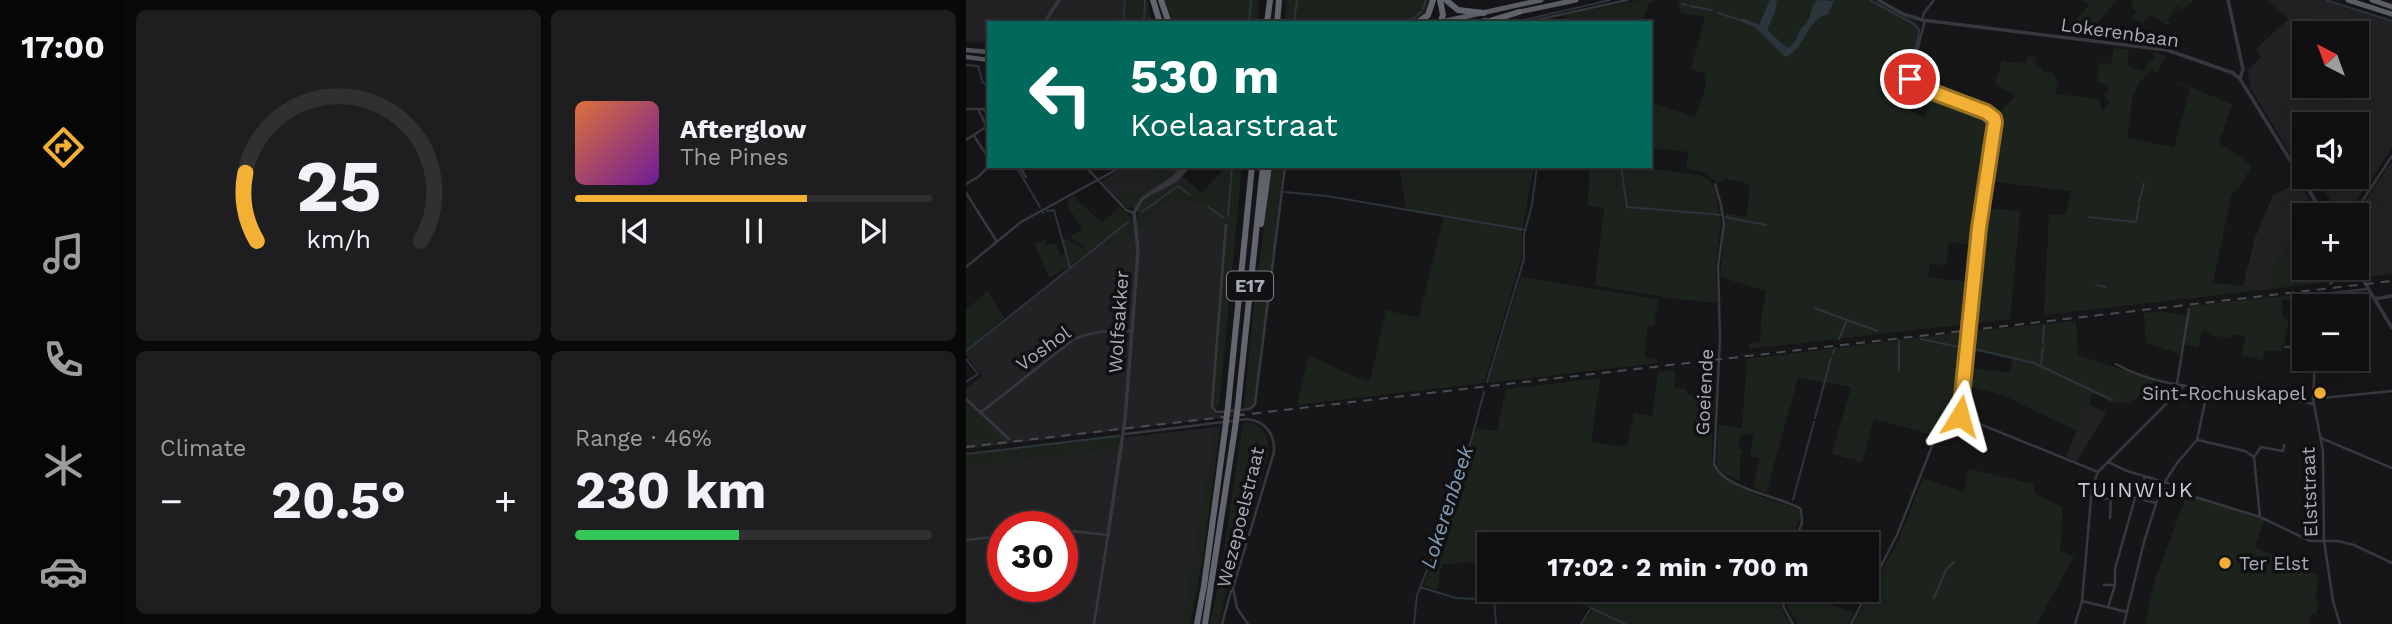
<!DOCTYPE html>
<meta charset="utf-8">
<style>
body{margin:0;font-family:"Work Sans",sans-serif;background:#1e1e20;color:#f1f3f6;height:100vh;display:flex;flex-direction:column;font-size:26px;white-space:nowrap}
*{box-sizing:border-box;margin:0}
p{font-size:23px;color:#9c9d9f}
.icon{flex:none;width:38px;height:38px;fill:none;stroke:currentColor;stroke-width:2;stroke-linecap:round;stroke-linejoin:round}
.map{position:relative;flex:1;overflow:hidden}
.panel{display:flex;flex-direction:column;gap:10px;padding:10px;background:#09090a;width:840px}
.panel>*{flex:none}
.top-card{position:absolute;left:21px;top:21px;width:665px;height:147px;border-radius:0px;box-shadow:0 7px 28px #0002,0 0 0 2px #303032;background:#00695c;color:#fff;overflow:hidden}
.needle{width:46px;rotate:319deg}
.fabs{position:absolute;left:1326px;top:21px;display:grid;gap:14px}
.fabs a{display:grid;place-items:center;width:77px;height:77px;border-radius:0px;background:#101012;box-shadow:0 7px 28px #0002,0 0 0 2px #303032;font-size:35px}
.speed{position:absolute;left:21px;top:511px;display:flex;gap:14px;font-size:35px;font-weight:700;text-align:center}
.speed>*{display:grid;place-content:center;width:91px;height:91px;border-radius:50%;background:#101012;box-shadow:0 7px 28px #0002,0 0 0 2px #303032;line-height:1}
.speed .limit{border:10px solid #d22;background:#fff;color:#111}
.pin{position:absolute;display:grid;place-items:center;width:60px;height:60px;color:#fff;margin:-30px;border:4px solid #fff;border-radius:50%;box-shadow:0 2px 7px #0007}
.me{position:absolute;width:77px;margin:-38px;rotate:8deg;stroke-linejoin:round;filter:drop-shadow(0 0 5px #0008)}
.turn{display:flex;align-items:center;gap:24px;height:147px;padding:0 28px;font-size:32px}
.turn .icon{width:91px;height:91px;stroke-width:2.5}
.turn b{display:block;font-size:49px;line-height:60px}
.big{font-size:52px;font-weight:700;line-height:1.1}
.panel .tile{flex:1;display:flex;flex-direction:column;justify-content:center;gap:10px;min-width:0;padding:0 24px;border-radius:10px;background:#1e1e20}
.panel .dial{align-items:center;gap:0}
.dial svg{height:182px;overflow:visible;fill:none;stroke:#303032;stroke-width:7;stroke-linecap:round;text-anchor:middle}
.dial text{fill:#f1f3f6;stroke:none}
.song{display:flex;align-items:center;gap:21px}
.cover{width:84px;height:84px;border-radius:10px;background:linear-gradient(135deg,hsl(20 70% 55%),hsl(280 70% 35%))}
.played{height:7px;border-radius:4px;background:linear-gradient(90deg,#f2b134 65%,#303032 65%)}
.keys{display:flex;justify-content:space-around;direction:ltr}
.heat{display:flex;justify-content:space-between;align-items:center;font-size:38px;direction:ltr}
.charge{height:10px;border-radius:5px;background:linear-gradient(90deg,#34c759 46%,#303032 0)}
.panel .tiles{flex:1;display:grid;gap:10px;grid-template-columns:repeat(2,1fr)}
.trip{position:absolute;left:511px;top:532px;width:402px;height:70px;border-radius:0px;background:#101012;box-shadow:0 7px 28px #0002,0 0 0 2px #303032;font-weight:700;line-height:70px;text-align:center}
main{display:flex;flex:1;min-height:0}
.tab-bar{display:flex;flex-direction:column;width:126px;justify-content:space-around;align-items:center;background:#060607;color:#9c9d9f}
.tab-bar .icon{width:49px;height:49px}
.tab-bar .on{color:#f2b134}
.tab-bar b{font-size:32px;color:#f1f3f6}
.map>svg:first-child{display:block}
.built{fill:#222225;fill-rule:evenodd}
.green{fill:#1c231d}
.water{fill:#2c353c}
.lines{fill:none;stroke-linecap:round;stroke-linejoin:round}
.stream{stroke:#2c353c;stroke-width:2}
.minor{stroke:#37383d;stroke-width:2.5}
.tertiary{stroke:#37383d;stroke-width:3.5}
.primary{stroke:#53555c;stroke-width:4.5}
.trunk{stroke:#5b5e65;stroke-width:5}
.motorway{stroke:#63666e;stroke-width:6}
.rail{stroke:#4a4c52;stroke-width:2;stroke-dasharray:9 7;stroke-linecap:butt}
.motorway-bridge{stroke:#63666e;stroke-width:6}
.route-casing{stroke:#9d7322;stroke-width:18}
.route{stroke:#f2b134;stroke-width:12}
.poi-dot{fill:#f2b134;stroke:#111113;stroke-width:2.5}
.labels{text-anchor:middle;stroke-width:7;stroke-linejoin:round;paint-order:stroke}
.shield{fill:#111113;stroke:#7b7e86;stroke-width:2}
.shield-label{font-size:18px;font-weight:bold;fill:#a8adb8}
.street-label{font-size:19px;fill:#a8adb8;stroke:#111113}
.poi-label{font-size:19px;fill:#a8adb8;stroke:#111113;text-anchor:end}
.neighbourhood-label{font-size:21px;letter-spacing:2px;fill:#c9ccd4;stroke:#111113}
.water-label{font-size:21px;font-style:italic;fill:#7f9bb3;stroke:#111113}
</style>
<main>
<nav class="tab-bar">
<b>17:00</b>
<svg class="icon on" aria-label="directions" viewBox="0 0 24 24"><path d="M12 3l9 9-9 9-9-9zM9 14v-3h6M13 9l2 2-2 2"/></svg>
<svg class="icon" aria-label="music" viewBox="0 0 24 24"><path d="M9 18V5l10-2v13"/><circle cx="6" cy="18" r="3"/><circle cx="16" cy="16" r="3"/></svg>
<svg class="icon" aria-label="phone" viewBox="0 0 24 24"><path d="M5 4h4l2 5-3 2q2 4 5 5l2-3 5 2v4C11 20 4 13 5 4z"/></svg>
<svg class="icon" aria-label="climate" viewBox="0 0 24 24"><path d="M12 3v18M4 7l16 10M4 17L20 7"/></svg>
<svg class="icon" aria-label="car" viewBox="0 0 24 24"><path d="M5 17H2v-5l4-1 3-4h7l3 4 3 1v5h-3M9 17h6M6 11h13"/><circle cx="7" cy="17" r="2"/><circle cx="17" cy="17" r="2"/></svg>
</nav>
<section class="panel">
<div class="tiles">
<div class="tile dial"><svg viewBox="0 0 100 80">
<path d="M14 69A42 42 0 1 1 86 69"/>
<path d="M14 69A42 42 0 0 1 9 39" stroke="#f2b134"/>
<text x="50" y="56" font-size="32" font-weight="700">25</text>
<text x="50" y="72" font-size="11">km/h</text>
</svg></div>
<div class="tile">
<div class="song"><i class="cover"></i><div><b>Afterglow</b><p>The Pines</p></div></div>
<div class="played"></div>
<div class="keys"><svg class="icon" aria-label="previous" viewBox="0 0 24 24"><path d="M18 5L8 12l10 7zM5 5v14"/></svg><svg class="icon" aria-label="pause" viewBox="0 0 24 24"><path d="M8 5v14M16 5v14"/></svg><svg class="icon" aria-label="next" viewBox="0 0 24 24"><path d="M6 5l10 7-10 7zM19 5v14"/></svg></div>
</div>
<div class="tile"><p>Climate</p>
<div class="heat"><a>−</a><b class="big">20.5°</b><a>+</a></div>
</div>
<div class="tile"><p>Range · 46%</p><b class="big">230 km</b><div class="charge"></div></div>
</div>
</section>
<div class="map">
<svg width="1426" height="624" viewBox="0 0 1426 624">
<rect width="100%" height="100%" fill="#161618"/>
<path class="built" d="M 0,0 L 159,0 L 157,23 L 23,23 L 23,43 L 0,42 Z
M 1303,0 L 1357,0 L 1426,22 L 1426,148 L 1381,215 L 1371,211 L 1355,185 L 1346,190 L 1285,89 L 1281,70 L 1295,57 L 1290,49 L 1322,19 ZM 1339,33 L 1391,33 L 1391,86 L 1339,86 ZM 1339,124 L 1391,124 L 1391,177 L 1339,177 Z
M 1426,161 L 1426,274 L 1399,277 L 1391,264 L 1391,258 L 1398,253 L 1391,246 L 1390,215 Z
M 161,166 L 205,166 L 262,216 L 247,406 L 249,415 L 278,412 L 277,415 L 0,449 L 0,445 L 36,440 L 0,403 L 0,389 L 16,376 L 0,355 L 0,352 L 174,214 L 167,207 L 161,208 L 158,206 L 135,181 Z
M 1333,182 L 1343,199 L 1332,207 L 1339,222 L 1339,237 L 1333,233 L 1304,288 L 1277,286 L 1289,238 L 1307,195 Z
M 1122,404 L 1140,413 L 1111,461 L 1100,457 Z
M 250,427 L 218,624 L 0,624 L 0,456 ZM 37,527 L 96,527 L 96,586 L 37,586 Z"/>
<path class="green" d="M 159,0 L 182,0 L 186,23 L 155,23 Z
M 199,0 L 293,0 L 292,23 L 207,23 Z
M 321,0 L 463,0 C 461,12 455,18 445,23 L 319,23 Z
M 673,0 L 692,0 L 683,3 L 677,22 L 597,23 L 599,15 Z
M 712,0 L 906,0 L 950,22 L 954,27 L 953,39 L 932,104 L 958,118 L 964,107 L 945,98 L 950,88 L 1021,115 L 1025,121 L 1007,246 L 983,241 L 980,265 L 964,264 L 962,277 L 959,277 L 1004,282 L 1001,324 L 783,349 L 783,344 L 794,343 L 795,319 L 800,291 L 754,277 L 760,213 L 781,217 L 784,184 L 759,179 L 752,183 L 738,172 L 720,169 L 723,152 L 684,148 L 684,101 L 729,117 L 740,86 L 738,73 L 725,69 L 739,17 L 715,13 Z
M 1117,0 L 1151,0 L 1124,32 L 1110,20 L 1123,5 Z
M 1167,0 L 1228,0 L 1216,10 L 1212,6 L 1206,11 L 1207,14 L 1201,19 L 1204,23 L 1201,25 L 1185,15 L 1176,24 L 1166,17 L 1171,12 L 1165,5 Z
M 1148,48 L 1163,49 L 1161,66 L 1178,71 L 1183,61 L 1186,61 L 1189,56 L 1187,52 L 1200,56 L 1191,73 L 1185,70 L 1173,83 L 1167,96 L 1161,138 L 1208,147 L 1224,89 L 1201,78 L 1266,104 L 1253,143 L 1286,165 L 1272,190 L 1270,189 L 1265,197 L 1247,283 L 1304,288 L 1312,255 L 1315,256 L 1325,237 L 1333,233 L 1339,237 L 1339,250 L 1333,262 L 1339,264 L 1339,268 L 1351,268 L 1368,273 L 1365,282 L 1078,315 L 1083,214 L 1099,215 L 1105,191 L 1022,181 L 1032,124 L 1030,116 L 1049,96 L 1029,83 L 1036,61 L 1060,64 L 1062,56 L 1071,57 L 1070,67 L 1076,68 L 1076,71 L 1088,73 L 1087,77 L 1091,77 L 1090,94 L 1133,99 L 1136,112 L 1144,102 L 1137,95 L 1143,89 L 1137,83 L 1131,83 L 1133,63 L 1145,64 Z
M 196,166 L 216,166 L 206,175 L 202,172 L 205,176 L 180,190 L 165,208 L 158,206 L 152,200 L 154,196 L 176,189 L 195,178 L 191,171 L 197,168 Z
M 260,166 L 275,166 L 275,176 L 253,407 L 247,406 L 261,224 L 259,231 L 253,231 L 256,218 L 241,210 L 239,207 L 233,206 L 233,204 L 227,203 L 227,201 L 205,198 L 189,211 L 185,231 L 175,231 L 173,226 L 181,222 L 179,216 L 176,218 L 178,222 L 173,224 C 170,196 201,192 220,181 L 235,194 Z
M 306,166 L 317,166 L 290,399 L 285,408 L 278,409 L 287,314 Z
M 433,166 L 568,166 L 556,230 L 556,255 L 518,383 L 331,405 L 343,355 C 364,364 382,376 404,381 L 420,310 L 453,318 L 478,217 L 440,210 Z
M 623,166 L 667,166 L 732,175 L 744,180 L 749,191 L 755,221 L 750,266 L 751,303 L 701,298 L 629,285 L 638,208 L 622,206 Z
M 107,196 L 136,223 L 153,207 L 165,217 L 168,233 L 147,250 L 137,240 L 104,266 L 83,278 L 69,244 L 79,240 L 81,245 L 90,243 L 94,256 L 100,254 L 95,240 L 98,238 L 118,249 L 116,245 L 105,238 L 107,234 L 116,230 L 100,202 Z
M 1018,208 L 1054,211 L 1044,319 L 1005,324 Z
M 555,277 L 692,299 L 688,326 L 681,326 L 679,358 L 691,360 L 691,363 L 522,383 Z
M 22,291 L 38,318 L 0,350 L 0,310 Z
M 1345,293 L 1344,298 L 1349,300 L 1349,304 L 1356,306 L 1337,307 L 1335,297 L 1315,300 L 1317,317 L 1323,321 L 1316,351 L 1298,351 L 1297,360 L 1276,356 L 1279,336 L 1265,334 L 1263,338 L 1244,335 L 1243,332 L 1236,331 L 1232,347 L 1216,344 L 1214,354 L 1180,343 L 1178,313 L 1195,311 L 1223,317 L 1225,306 Z
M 1110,321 L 1112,355 L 1189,381 L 1164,404 L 1147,402 L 1127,393 L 1111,431 L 1038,396 L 1000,385 L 1002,367 L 1043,373 L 1047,359 L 1004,350 L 1005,331 Z
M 1000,332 L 993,409 L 989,413 L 976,416 L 967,435 L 908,419 L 896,462 L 866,454 L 885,387 L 832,378 L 800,493 L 787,487 L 794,458 L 784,456 L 788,435 L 775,433 L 772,449 L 776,450 L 774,461 L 774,481 L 758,473 L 751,467 L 752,425 L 776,428 L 781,359 Z
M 709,370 L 708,388 L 720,389 L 721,394 L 741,396 L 741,393 L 749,394 C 749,410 743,451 747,465 C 751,484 815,503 832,509 L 835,513 L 825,544 L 523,544 L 523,562 L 476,564 L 471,589 L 457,585 L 474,543 L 510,428 L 531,431 L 540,389 L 634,378 L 625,442 L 661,447 L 668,413 L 686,416 L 692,372 Z
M 0,403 L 37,441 L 0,445 Z
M 277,422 C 298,422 304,437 302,455 L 266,580 L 262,581 L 253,624 L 244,624 L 253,584 Z
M 250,427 L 254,427 L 254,430 L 237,557 L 224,624 L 218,624 Z
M 155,434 L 151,449 L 0,467 L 0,453 Z
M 1003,469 L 1067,484 L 1069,494 L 1097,507 L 1094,551 L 1108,556 L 1071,624 L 887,624 L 933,539 L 957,478 L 998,492 Z
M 1229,498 L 1298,520 L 1289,547 L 1352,576 L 1350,586 L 1352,587 L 1349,598 L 1351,599 L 1350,602 L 1353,603 L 1350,615 L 1345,614 L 1342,624 L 1179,624 L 1189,580 L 1219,499 L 1228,501 Z
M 589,590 L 812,590 L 818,614 L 825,624 L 616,624 L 627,610 L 617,606 L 620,598 Z
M 817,590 L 853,590 L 851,601 L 888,612 L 883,624 L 832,624 L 822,609 Z"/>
<path class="water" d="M 804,0 L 811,0 L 809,12 L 801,30 L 821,48 C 830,44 830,39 834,30 C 836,26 841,25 842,21 C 846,13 844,7 852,0 L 868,1 L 862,14 C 838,20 841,49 819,57 L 789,27 L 774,21 L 776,18 L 793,25 Z"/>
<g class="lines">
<path class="stream" d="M 904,0 L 948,24 L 953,30 L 952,39 L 935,93
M 1360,0 L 1426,21
M 716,4 L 721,5
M 724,6 L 746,10
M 457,9 L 460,0
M 752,13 L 774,20
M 157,23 L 159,0
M 178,23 L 179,0
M 283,23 L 285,0
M 328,23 L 331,0
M 431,23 L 448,18 L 455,12
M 545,23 L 644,0
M 0,65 L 12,66 L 17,83 L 23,85
M 50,166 L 74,207
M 655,166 L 661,207 L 755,215
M 210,170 L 213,166
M 318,192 L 361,196 L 559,230
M 1173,202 L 1178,183
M 242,207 L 258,218
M 81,211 L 88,210 L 104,268
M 176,212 L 212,186 L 224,195
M 77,213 L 78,213
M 262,216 L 266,166
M 759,217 L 800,225
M 1123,217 L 1170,222 L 1173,205
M 1130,285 L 1140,287
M 848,308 L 912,331
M 873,339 L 880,322
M 955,339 L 997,348
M 1077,343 L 1078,326
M 1004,348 L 1068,363 L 1146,400
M 0,351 L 162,222
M 867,354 L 869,348
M 0,359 L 12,374 L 0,382
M 1075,366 L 1077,347
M 933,370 L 933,340
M 521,382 L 558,259 L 558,235 L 566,204 L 571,166
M 849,418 L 865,358
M 0,454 L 153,436
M 827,500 L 848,422
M 454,587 L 490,598 L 528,600 L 530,624
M 968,598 L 980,570 L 988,562
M 448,624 L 451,595 L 473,540 L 505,441 L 518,392
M 615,624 L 625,608 L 659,624"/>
<path class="minor" d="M 956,20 L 958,13 L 968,0
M 959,20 L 944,79 L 946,83 L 1020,112 L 1028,118 L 1029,122 L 1015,211 L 994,416
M 557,23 L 661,0
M 0,109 L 17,109 L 23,116
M 12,109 L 21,127
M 8,136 L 23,159
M 0,140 L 23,125
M 53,166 L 60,177
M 119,166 L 160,210 L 168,213
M 0,184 L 12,177 L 23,166
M 749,184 L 755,205 L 758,224 L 752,266 L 754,337 L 748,464 C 757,489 814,496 835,509 L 836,523 L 827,544
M 0,193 L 30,240
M 1387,215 L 1426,156
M 260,225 L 246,406 L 250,412 L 254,412 L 284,409 L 289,404 L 319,166
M 0,267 L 55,222 L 157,166
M 1364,284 L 1367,282 L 1372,268
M 1361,306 L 1365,293 L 1402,289
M 1326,325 L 1339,328
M 1319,347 L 1339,348
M 1349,359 L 1347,399 L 1357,451 L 1358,541 L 1367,601 L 1374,624
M 1150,364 C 1191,388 1242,387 1288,394 C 1308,397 1328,401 1348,404
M 1211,384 L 1223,309
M 0,399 L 43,439
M 1347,399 L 1426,391
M 14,413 L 108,339 C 128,331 145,330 166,331
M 157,433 L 160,434 L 282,419 C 300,422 309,434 308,452 L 267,588 L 271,608 L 282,624
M 1355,438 L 1426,468
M 1232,440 L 1279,451 L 1288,457 L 1294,517
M 1288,457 L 1295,447 L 1317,451 L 1318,445
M 1142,462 L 1161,471 L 1218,488 L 1218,491 L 1226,496 L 1294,517 L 1344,541 L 1372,541 L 1388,545 L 1426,563
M 1178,477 L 1179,481 L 1195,488 L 1215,494 L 1218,491
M 1125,497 L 1145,499 L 1150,493 L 1190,503
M 1144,518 L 1145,499
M 96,530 L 142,535 L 128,624
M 0,540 L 37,536
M 1138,585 L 1149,585
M 814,590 L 818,608 L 827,624
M 1116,601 L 1161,612
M 1142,607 L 1149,585 L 1149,569 L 1169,498
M 256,624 L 265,591
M 885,624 L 931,535 L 970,436 L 980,418 L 994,416 L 1132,472
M 1109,624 L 1116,601 L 1126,487 L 1132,472 L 1218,386
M 1158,624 L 1178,542 L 1195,488 L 1211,463 L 1231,440 L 1242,388"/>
<path class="tertiary" d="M 912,0 L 937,14 L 956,20 L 1201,50 L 1267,73 L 1274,79 L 1358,215
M 1262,0 L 1277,69 L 1274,79
M 78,23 L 93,0
M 185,193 L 209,181 L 223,166
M 1390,268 L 1426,328
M 1408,299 L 1426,296
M 142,535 L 159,419 L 166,331 L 172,250 L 168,213 L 176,199 L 207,178 L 218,166"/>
<path class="primary" d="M 507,23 L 520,20
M 0,50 L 23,52
M 0,57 L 23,60"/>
<path class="trunk" d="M 1382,0 L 1426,14
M 1406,0 L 1426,7
M 553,12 L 610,0
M 475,22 L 575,0"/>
<path class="motorway" d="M 187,0 L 194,23
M 195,0 L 203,23
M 480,0 L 492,10 L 518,13
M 301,23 L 304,0
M 311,23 L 313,0
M 451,23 L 462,15 L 467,0
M 474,23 L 477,15 L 474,0
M 517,23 L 553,12
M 295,224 L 303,166
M 272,405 L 297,166
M 262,406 L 286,166
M 231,624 L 238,586 L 259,430
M 239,624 L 269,428"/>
<path class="rail" d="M 0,447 L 1426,281"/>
<path class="motorway-bridge" d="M 269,428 L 272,405
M 259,430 L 262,406"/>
</g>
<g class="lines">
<g class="route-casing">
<path id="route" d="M 944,79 L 951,86 L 1020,112 L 1028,118 L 1029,122 L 1013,228 L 994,416"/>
</g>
<use href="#route" class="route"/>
</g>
<g class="poi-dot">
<circle cx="1354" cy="393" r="7"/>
<circle cx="1259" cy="563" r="7"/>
</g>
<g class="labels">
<rect class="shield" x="261" y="271.5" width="46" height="29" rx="5"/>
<g class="shield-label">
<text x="284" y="292">E17</text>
</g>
<g class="street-label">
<text transform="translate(1154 32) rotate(8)" y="7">Lokerenbaan</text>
<text transform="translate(152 322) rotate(-86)" y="7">Wolfsakker</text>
<text transform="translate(77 348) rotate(-36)" y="7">Voshol</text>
<text transform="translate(738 392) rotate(-87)" y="7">Goeiende</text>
<text transform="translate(1343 492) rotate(-92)" y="7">Elststraat</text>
<text transform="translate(274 517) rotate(-76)" y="7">Wezepoelstraat</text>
</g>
<g class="poi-label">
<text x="1340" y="400">Sint-Rochuskapel</text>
<text x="1273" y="570" text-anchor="start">Ter Elst</text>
</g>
<g class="neighbourhood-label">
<text x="1170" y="497">TUINWIJK</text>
</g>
<g class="water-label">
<text transform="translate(481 507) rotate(-72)" y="7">Lokerenbeek</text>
</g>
</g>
</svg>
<div class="fabs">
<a><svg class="needle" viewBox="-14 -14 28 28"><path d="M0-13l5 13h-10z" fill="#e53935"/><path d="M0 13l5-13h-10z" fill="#9c9d9f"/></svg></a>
<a><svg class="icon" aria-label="sound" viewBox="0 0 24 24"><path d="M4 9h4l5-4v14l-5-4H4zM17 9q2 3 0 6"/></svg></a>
<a>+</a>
<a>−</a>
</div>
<div class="speed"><div class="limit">30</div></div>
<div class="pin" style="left:944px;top:79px;background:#d93025"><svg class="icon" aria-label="arrive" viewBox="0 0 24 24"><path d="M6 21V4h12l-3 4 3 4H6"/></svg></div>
<svg class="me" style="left:994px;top:416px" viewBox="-20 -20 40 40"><path d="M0-17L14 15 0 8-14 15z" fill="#f2b134" stroke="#fff" stroke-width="4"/></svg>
<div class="trip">17:02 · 2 min · 700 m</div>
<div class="top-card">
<div class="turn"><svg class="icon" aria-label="left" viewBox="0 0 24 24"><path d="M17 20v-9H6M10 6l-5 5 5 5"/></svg><div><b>530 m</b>Koelaarstraat</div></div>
</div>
</div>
</main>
